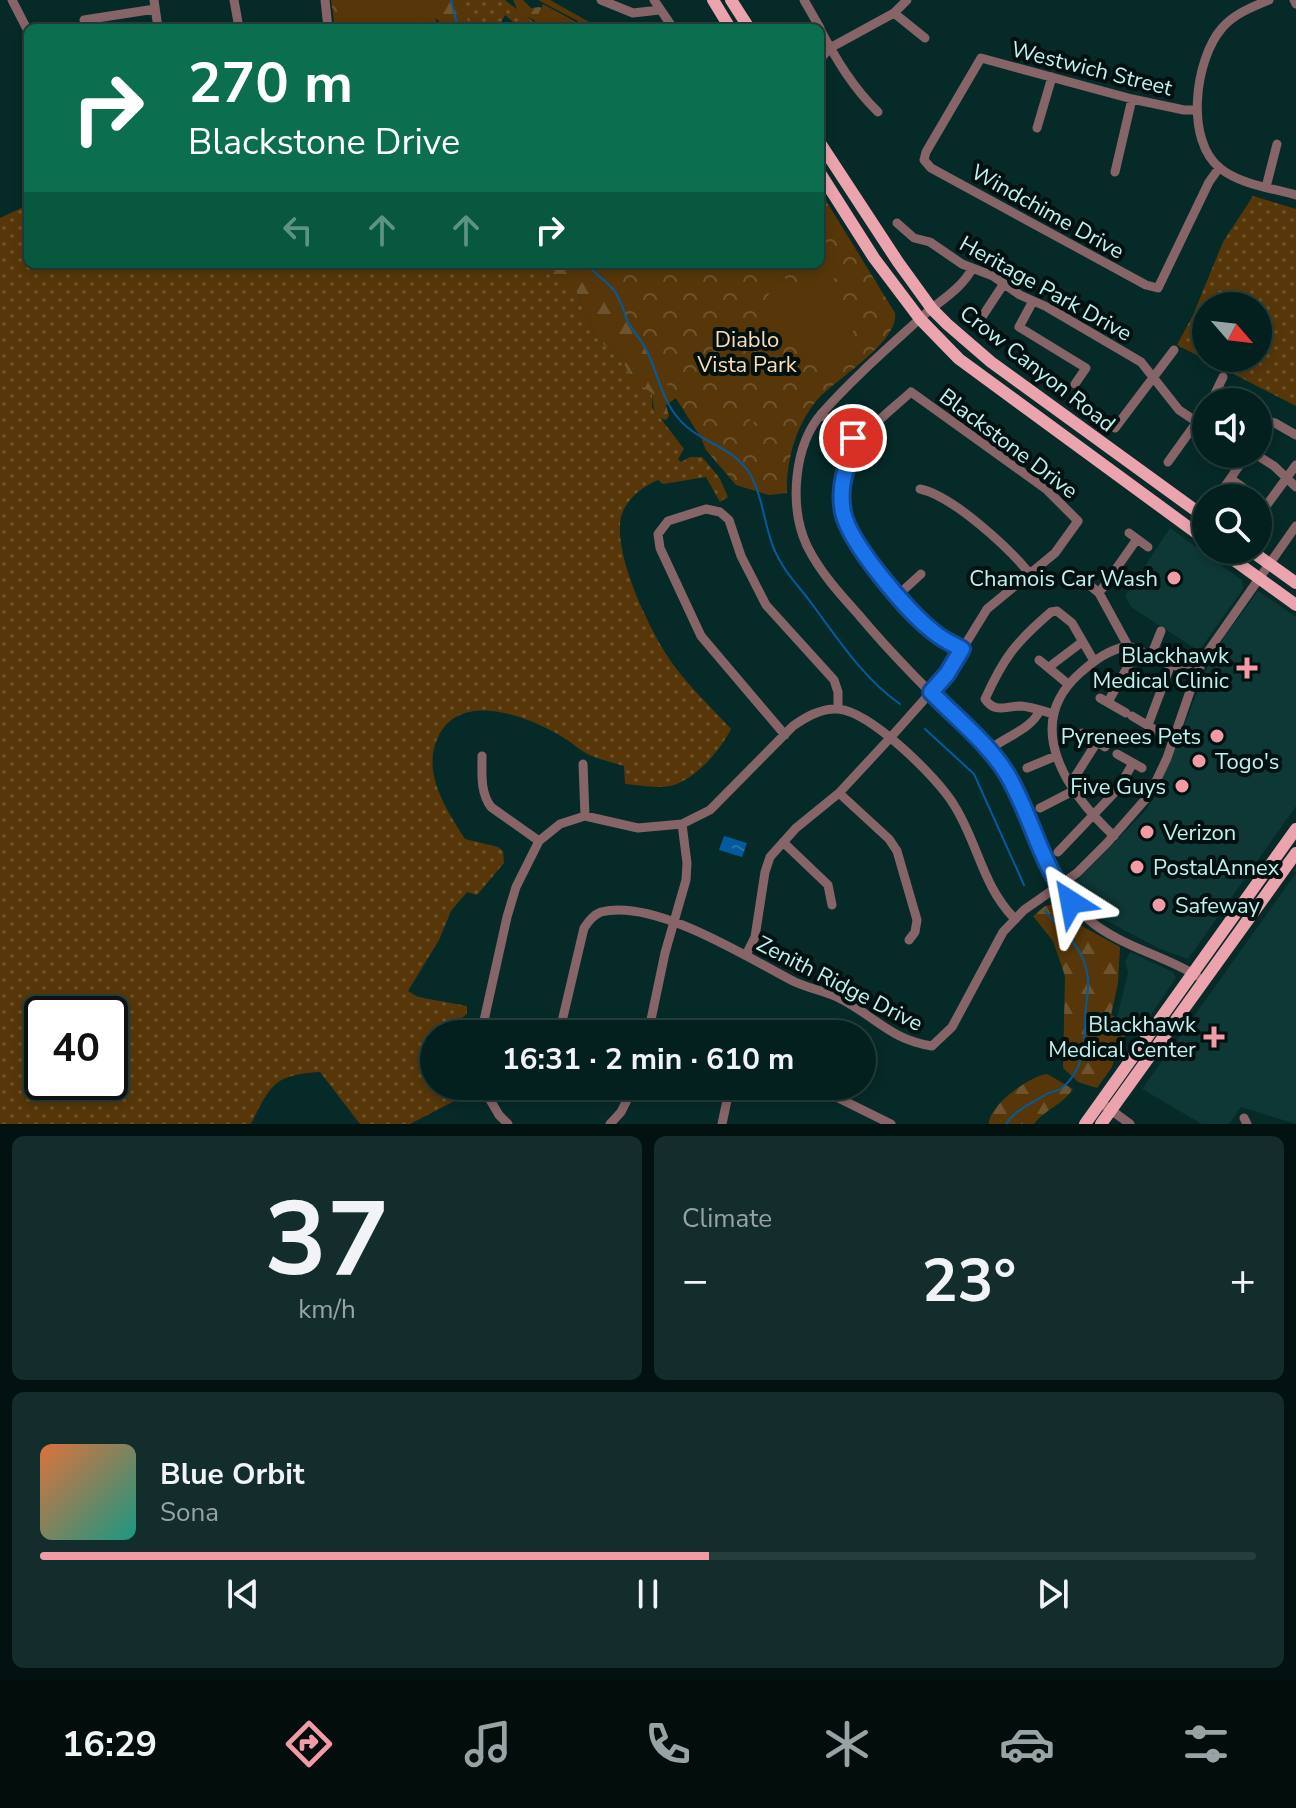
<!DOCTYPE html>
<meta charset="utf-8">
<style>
body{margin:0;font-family:"Nunito Sans",sans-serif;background:#122d2b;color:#f1f3f6;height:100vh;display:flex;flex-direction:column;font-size:30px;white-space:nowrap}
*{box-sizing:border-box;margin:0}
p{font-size:26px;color:#97a3a4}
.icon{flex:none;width:44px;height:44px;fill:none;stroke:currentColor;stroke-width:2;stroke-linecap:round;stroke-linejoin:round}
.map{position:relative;height:1124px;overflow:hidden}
.details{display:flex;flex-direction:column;gap:12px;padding:12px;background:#021210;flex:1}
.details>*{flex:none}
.top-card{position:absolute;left:24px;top:24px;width:800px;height:244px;border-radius:12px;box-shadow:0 4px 12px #0003,0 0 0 2px #253e3c;background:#0b6e4f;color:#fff;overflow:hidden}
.needle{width:52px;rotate:118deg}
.buttons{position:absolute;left:1192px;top:292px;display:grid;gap:16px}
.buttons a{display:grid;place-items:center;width:80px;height:80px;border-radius:50%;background:#04201e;box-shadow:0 4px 12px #0003,0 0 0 2px #253e3c;font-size:40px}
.speed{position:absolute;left:24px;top:996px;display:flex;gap:16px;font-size:40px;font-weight:700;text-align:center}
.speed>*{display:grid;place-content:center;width:104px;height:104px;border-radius:50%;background:#04201e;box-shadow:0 4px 12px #0003,0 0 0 2px #253e3c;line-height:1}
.speed .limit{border:4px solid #111;border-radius:12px;background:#fff;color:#111}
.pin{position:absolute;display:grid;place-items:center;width:68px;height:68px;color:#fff;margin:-34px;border:4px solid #fff;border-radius:50%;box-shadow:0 2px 8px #0007}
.me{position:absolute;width:88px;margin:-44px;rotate:326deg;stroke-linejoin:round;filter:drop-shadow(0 0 6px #0008)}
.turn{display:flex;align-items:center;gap:28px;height:168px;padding:0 32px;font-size:36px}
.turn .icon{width:104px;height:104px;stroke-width:2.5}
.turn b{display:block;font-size:56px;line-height:68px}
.lanes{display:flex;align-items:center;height:76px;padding:0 32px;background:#0003;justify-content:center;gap:40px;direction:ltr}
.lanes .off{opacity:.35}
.big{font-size:60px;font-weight:700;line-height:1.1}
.details .widget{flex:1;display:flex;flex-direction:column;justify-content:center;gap:12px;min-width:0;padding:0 28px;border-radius:12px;background:#122d2b}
.details .dial{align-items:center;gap:0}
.dial b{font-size:104px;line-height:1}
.song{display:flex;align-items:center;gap:24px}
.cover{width:96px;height:96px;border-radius:12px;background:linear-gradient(135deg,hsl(20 70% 55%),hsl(170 70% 35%))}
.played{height:8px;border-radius:4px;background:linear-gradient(90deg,#f39aa7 55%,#253e3c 55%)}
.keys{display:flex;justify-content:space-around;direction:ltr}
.heat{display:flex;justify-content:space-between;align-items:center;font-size:44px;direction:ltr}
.details .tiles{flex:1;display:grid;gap:12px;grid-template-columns:1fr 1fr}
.widget:last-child{grid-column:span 2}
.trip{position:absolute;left:420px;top:1020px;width:456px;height:80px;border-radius:40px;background:#04201e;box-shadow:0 4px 12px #0003,0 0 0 2px #253e3c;font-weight:700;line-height:80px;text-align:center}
.tab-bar{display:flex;height:128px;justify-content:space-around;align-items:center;background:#020d0c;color:#97a3a4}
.tab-bar .icon{width:56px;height:56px}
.tab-bar .active{color:#f39aa7}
.tab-bar b{font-size:36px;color:#f1f3f6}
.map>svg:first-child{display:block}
.built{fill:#0e3836}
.grass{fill:url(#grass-dots);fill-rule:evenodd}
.forest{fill:url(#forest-firs)}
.park{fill:url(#park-crowns)}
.pitch{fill:#57370a}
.water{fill:url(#water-ripples)}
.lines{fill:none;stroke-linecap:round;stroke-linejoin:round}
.stream{stroke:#035a9d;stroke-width:2}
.minor{stroke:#876468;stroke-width:9}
.major{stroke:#eba4ad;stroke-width:12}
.route-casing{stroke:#114b97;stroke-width:20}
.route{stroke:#1a73e8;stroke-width:14}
.poi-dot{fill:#f39aa7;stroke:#001110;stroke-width:3}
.labels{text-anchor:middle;stroke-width:8;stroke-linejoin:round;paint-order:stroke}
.street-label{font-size:22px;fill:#c1f1ed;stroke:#001110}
.park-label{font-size:22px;fill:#ffdcb5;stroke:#001110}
.poi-label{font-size:22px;fill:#c1f1ed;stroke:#001110;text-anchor:end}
</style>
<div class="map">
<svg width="1296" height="1124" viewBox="0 0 1296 1124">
<defs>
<pattern id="grass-dots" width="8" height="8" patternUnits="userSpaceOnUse" patternTransform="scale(2)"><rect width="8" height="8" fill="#57370a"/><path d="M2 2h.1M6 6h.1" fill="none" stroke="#6d542e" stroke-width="1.8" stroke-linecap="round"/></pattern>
<pattern id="forest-firs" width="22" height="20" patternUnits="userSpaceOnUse" patternTransform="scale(2)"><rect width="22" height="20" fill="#57370a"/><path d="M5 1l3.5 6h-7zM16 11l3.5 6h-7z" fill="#6d542e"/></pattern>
<pattern id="park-crowns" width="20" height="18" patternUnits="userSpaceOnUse" patternTransform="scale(2)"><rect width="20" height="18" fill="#57370a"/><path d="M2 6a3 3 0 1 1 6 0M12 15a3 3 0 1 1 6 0" fill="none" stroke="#6d542e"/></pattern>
<pattern id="water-ripples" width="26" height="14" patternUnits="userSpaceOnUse" patternTransform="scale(2)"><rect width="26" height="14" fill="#035a9d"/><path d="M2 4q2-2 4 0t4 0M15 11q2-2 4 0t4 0" fill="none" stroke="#2672ab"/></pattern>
</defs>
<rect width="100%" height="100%" fill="#062a28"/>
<path class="built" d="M 1170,528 L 1242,580 L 1243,589 L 1199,651 L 1131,607 L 1125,596 Z
M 1258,591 L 1296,617 L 1296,806 L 1188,959 L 1160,949 L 1103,919 L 1073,891 L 1073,885 L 1147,809 L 1163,778 L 1207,668 L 1225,636 Z
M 1296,873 L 1296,1124 L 1241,1107 L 1229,1124 L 1202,1124 L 1142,1089 Z
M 1130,952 L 1173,972 L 1176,978 L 1141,1029 L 1117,1017 L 1128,973 L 1125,962 Z"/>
<path class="grass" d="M 458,0 L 505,0 C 514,8 534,19 538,28 L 520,28 L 505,15 L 498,28 L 472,28 L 458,5 Z
M 1253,196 L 1296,209 L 1296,406 L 1177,345 L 1193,315 L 1223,242 ZM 1206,306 L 1258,306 L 1258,358 L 1206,358 Z
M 28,205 L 28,264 L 544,264 L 542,269 L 575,288 L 594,335 L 624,364 L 630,375 L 652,393 L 652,407 L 684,449 L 678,459 L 681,462 L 690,457 L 702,457 L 719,477 L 728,497 L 720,502 L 706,477 L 663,484 L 658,480 C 643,486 625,500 621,517 C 613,555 649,629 670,660 C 687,685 711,707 731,729 C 720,750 700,774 677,784 C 664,790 639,785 625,784 L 624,766 C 611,762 596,759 584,752 C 577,748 571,742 564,738 C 530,717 461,689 438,737 C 421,773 447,810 465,839 L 498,847 L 503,851 L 504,863 L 477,895 L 467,892 L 451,911 L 439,940 L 408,991 L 418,997 L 467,1006 L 467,1014 L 458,1021 L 459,1034 L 434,1034 L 434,1086 L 463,1086 L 466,1095 L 410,1124 L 360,1124 L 320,1072 C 274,1075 271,1084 251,1124 L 0,1124 L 0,218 ZM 42,1014 L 110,1014 L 110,1082 L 42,1082 Z"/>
<path class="forest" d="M 424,0 L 458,0 L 458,5 L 472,28 L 440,28 L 440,22 L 434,17 L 417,28 Z
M 513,0 L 523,0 L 531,8 L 540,7 L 543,11 L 537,26 L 534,20 L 519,13 Z
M 538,0 L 550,0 L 600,28 L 572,28 L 578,21 Z
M 544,264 L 614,264 L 682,394 L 666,405 L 669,416 L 666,420 C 653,417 653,404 652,393 L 633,380 L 624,364 L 594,335 L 575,288 L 544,272 Z
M 1059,903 L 1069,919 L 1120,947 L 1118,983 L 1111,1015 L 1141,1029 L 1125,1036 L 1117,1049 L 1112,1067 L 1097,1088 L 1078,1082 L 1063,1068 L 1065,976 L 1053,941 L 1033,916 L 1045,906 Z
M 1047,1074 L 1073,1089 C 1060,1107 1048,1107 1034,1124 L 989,1124 C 989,1105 1030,1076 1047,1074 Z"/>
<path class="park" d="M 331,0 L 433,0 L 437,28 L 335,28 Z
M 543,4 L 587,28 L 532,28 Z
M 820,191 L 895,313 C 899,342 836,379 818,399 C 796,424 786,461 787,493 L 769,495 L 736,485 L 706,450 L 701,438 L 628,322 L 612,288 L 586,264 L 820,264 Z"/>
<path class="pitch" d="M 336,0 L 414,0 L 418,16 L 417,28 L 340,28 Z
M 820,251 L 825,252 L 842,273 C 817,291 815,291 795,267 L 799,264 L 820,264 Z
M 779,275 L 860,318 L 834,368 L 752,325 Z
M 757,395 L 765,418 L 751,423 L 743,401 Z
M 771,441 L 782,460 L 772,468 L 760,447 Z"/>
<path class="water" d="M 724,836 L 747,843 L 742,857 L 719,850 Z"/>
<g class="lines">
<path class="stream" d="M 451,0 L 458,28
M 586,264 C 594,273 605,280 613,289 C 621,298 623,311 628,322 C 634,333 643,341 648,353 C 657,373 662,397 675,414 C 695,443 732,444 750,474 C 763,497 764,525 774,549 C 783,571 798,585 812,604 C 838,639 863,678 900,704
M 925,729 L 974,774 L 1024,885
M 1006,1124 C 1014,1111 1032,1103 1045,1095 C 1050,1092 1058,1091 1062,1088 C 1089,1065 1083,1037 1086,1007 C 1088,987 1091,980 1083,959 C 1076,941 1057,926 1045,911"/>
<path class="minor" d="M 12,0 L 28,31
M 154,0 L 158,28
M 234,0 L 239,28
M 325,0 L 328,28
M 601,0 L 633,13 L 659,10
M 654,0 L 673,28
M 804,0 L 820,28
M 1269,0 C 1252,7 1234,14 1222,28 C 1195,59 1184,141 1221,169 C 1242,185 1272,188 1296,195
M 1294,0 L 1296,4
M 894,13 L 925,38
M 84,20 L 155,9
M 820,29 C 836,59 853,88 878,112
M 820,59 L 830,48 L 894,13 L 907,0
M 1195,110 L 1184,110 L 1132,99 L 981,58 L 926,152 L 924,160 L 931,168 L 1146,285 L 1158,288 L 1209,182 L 1219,168
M 1037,128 L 1052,77
M 1115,172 L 1132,99
M 1266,187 L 1277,144
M 897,223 L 914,238 L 930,242 L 962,264 L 993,276 L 1020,295 L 1047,307 L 1141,362 L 1179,410 L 1206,428
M 972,269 C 961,289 941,300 924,315 C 890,346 853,378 823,412 C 793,445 789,507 807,546 C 820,572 839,593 858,614 C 898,662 944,707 990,750 C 1001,765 1011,780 1020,797 C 1042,842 1048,884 1088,919 C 1119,946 1163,955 1197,976
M 1033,301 L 1019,327 L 1086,368 L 1075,384
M 976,326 L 1003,285
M 1211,402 L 1223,377
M 821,414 L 858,442
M 1258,419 L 1275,423 L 1296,435
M 1115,428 L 1174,350
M 1255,454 L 1274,466 L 1296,487
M 1168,462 L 1206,409
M 1231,479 L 1257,498
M 920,489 C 953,496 1009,548 1030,574
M 1217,498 L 1239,466
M 1258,517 L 1296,465
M 1129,533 L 1148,547
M 1087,583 L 1099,593
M 898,595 L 921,574
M 1128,646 L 1099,593 L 1137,539
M 1151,656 L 1161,631
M 1039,660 L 1068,684
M 1049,667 L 1082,642
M 1100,698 L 1126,713
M 1108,702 L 1137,650
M 1054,714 C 1043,711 1032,707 1021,706 C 1006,706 995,714 985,699 C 1004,657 1016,642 1051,612 L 1057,611 L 1072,623 L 1094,661
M 1132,716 L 1162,734
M 1148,725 L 1171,664
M 1082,733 L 1105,747
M 785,735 L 701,636 L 660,548 L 658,534 L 668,521 L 706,509 L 720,512 L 729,520 L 741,556 L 766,605 L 834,680 L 838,692 L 838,709
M 989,750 C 1006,736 1031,730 1040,710
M 1117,754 L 1142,768
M 482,756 C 482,774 480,792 491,807 L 539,841
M 583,764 L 585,816
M 1027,768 L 1056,756
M 1071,783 L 1097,742
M 839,793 L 889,839 L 897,851 L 917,920 L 915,932 L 909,940
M 1040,808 L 1075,790
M 682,824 L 710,810 L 793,726 C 806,717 821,708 838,709 C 871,712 937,777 954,805 C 978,843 982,885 1014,918
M 1114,836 C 1069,794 1020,726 1080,673 C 1095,660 1108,650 1128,646 L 1196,674
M 783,842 L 828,885 L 832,905
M 1058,852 L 1118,789 L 1133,763
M 746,955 L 755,937 L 765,872 L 770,857 L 796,828 L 839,793 L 891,737 L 947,674 L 987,609 L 1055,553 L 1078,521 L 1046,489 L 911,392 C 888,413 858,434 846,464 C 826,511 862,550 889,584 C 903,601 917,620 935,633 C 943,639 953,644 962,649
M 481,1034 L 507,917 L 516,887 L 539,841 L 560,824 L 585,816 L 638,828 L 682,824 L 687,863 L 686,880 L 665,953 L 648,1034
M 556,1034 L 560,1030 L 584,928 C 589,921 593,915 601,912 C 655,898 748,958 795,982 C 810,989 826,991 841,999 C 876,1017 891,1040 932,1046 L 952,1027 L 1003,932 L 1024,910 L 1077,873 L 1107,843 L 1150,794 L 1167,758 L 1196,674 L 1209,650 L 1296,526
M 482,1086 L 499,1115 L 508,1124
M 814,1086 L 891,1124
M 1100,1102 L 1130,1124
M 1244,1118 L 1247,1124
M 610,1124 L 621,1112 L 634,1086
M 722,1124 L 730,1086"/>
<path class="major" d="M 713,0 L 730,28
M 731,0 L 749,28
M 820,143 L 898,262 L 932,309 L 947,324 L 991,362 L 1206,518
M 820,173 L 874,258 L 920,319 L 959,359 L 1206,540
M 1220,550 L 1296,605
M 1250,550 L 1296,583
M 1085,1124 L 1296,829
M 1101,1124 L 1296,853"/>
</g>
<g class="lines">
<g class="route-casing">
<path id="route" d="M 853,438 L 858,442 C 846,465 838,485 843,512 C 849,543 909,614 935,633 C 943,640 953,644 962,649 L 947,674 L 931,692 C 956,718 988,743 1007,774 C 1032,816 1040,864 1071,902"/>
</g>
<use href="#route" class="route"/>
</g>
<g class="poi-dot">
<circle cx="1174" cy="578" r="8"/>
<path d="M1243 656h8v8h8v8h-8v8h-8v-8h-8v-8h8z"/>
<circle cx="1217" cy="736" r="8"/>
<circle cx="1199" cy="761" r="8"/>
<circle cx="1182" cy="786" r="8"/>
<circle cx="1147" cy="832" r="8"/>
<circle cx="1137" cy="867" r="8"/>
<circle cx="1159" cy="905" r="8"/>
<path d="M1210 1025h8v8h8v8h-8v8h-8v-8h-8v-8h8z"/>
</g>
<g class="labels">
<g class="street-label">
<text transform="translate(1092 68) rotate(14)" y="8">Westwich Street</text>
<text transform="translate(1048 211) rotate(29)" y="8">Windchime Drive</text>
<text transform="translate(1046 288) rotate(29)" y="8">Heritage Park Drive</text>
<text transform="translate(1038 368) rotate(38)" y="8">Crow Canyon Road</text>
<text transform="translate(1009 443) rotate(37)" y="8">Blackstone Drive</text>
<text transform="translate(840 983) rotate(27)" y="8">Zenith Ridge Drive</text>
</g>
<g class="park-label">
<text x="747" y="347">Diablo<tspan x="747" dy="25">Vista Park</tspan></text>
</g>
<g class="poi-label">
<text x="1158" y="586">Chamois Car Wash</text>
<text x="1229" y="663">Blackhawk<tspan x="1229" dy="25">Medical Clinic</tspan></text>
<text x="1201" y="744">Pyrenees Pets</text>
<text x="1215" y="769" text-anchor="start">Togo's</text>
<text x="1166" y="794">Five Guys</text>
<text x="1163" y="840" text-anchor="start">Verizon</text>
<text x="1153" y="875" text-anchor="start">PostalAnnex</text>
<text x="1175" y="913" text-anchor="start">Safeway</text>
<text x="1196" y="1032">Blackhawk<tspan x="1196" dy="25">Medical Center</tspan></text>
</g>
</g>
</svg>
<div class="buttons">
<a><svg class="needle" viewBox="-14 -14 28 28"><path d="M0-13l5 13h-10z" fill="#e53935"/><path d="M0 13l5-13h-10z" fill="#97a3a4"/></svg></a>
<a><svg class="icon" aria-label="sound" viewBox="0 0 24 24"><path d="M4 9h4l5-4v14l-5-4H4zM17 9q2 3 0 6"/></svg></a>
<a><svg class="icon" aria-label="search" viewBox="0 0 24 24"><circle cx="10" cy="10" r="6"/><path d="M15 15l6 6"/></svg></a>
</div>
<div class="speed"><div class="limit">40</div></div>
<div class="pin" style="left:853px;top:438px;background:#d93025"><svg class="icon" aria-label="arrive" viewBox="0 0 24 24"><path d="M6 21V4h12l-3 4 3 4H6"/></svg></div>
<svg class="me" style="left:1071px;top:902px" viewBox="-20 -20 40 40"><path d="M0-17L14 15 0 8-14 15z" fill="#1a73e8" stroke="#fff" stroke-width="4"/></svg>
<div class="trip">16:31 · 2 min · 610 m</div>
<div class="top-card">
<div class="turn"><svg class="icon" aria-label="right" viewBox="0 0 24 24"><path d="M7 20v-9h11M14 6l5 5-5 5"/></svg><div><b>270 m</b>Blackstone Drive</div></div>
<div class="lanes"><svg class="icon off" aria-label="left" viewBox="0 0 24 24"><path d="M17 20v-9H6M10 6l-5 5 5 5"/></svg><svg class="icon off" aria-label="ahead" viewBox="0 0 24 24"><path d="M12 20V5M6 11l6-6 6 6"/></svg><svg class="icon off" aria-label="ahead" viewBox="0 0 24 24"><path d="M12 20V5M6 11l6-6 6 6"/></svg><svg class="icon" aria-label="right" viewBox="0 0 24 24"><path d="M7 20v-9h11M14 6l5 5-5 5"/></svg></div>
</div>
</div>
<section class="details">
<div class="tiles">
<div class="widget dial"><b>37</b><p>km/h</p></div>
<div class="widget"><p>Climate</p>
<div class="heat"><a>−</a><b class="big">23°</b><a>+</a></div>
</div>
<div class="widget">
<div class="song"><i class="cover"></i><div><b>Blue Orbit</b><p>Sona</p></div></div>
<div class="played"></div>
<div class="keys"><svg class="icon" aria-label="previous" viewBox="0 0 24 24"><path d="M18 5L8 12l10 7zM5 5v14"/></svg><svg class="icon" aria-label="pause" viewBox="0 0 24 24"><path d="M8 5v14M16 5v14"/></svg><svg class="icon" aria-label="next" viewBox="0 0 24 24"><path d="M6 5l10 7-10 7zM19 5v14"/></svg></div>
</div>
</div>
</section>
<nav class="tab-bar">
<b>16:29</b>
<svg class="icon active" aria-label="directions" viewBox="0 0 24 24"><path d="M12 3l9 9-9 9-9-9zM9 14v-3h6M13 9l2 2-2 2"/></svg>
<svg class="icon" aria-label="music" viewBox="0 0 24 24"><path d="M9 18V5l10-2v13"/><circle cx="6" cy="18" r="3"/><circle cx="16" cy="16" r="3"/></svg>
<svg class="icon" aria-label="phone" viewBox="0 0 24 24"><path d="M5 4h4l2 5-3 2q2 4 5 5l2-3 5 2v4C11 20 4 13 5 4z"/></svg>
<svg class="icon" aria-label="climate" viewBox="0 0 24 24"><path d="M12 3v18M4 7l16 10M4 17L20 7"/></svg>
<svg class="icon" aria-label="car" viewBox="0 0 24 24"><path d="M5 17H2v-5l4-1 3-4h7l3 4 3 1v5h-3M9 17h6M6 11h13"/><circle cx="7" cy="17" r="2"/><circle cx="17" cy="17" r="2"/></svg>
<svg class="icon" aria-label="filters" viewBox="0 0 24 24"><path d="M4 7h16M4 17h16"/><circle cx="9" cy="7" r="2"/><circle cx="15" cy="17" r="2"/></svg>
</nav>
